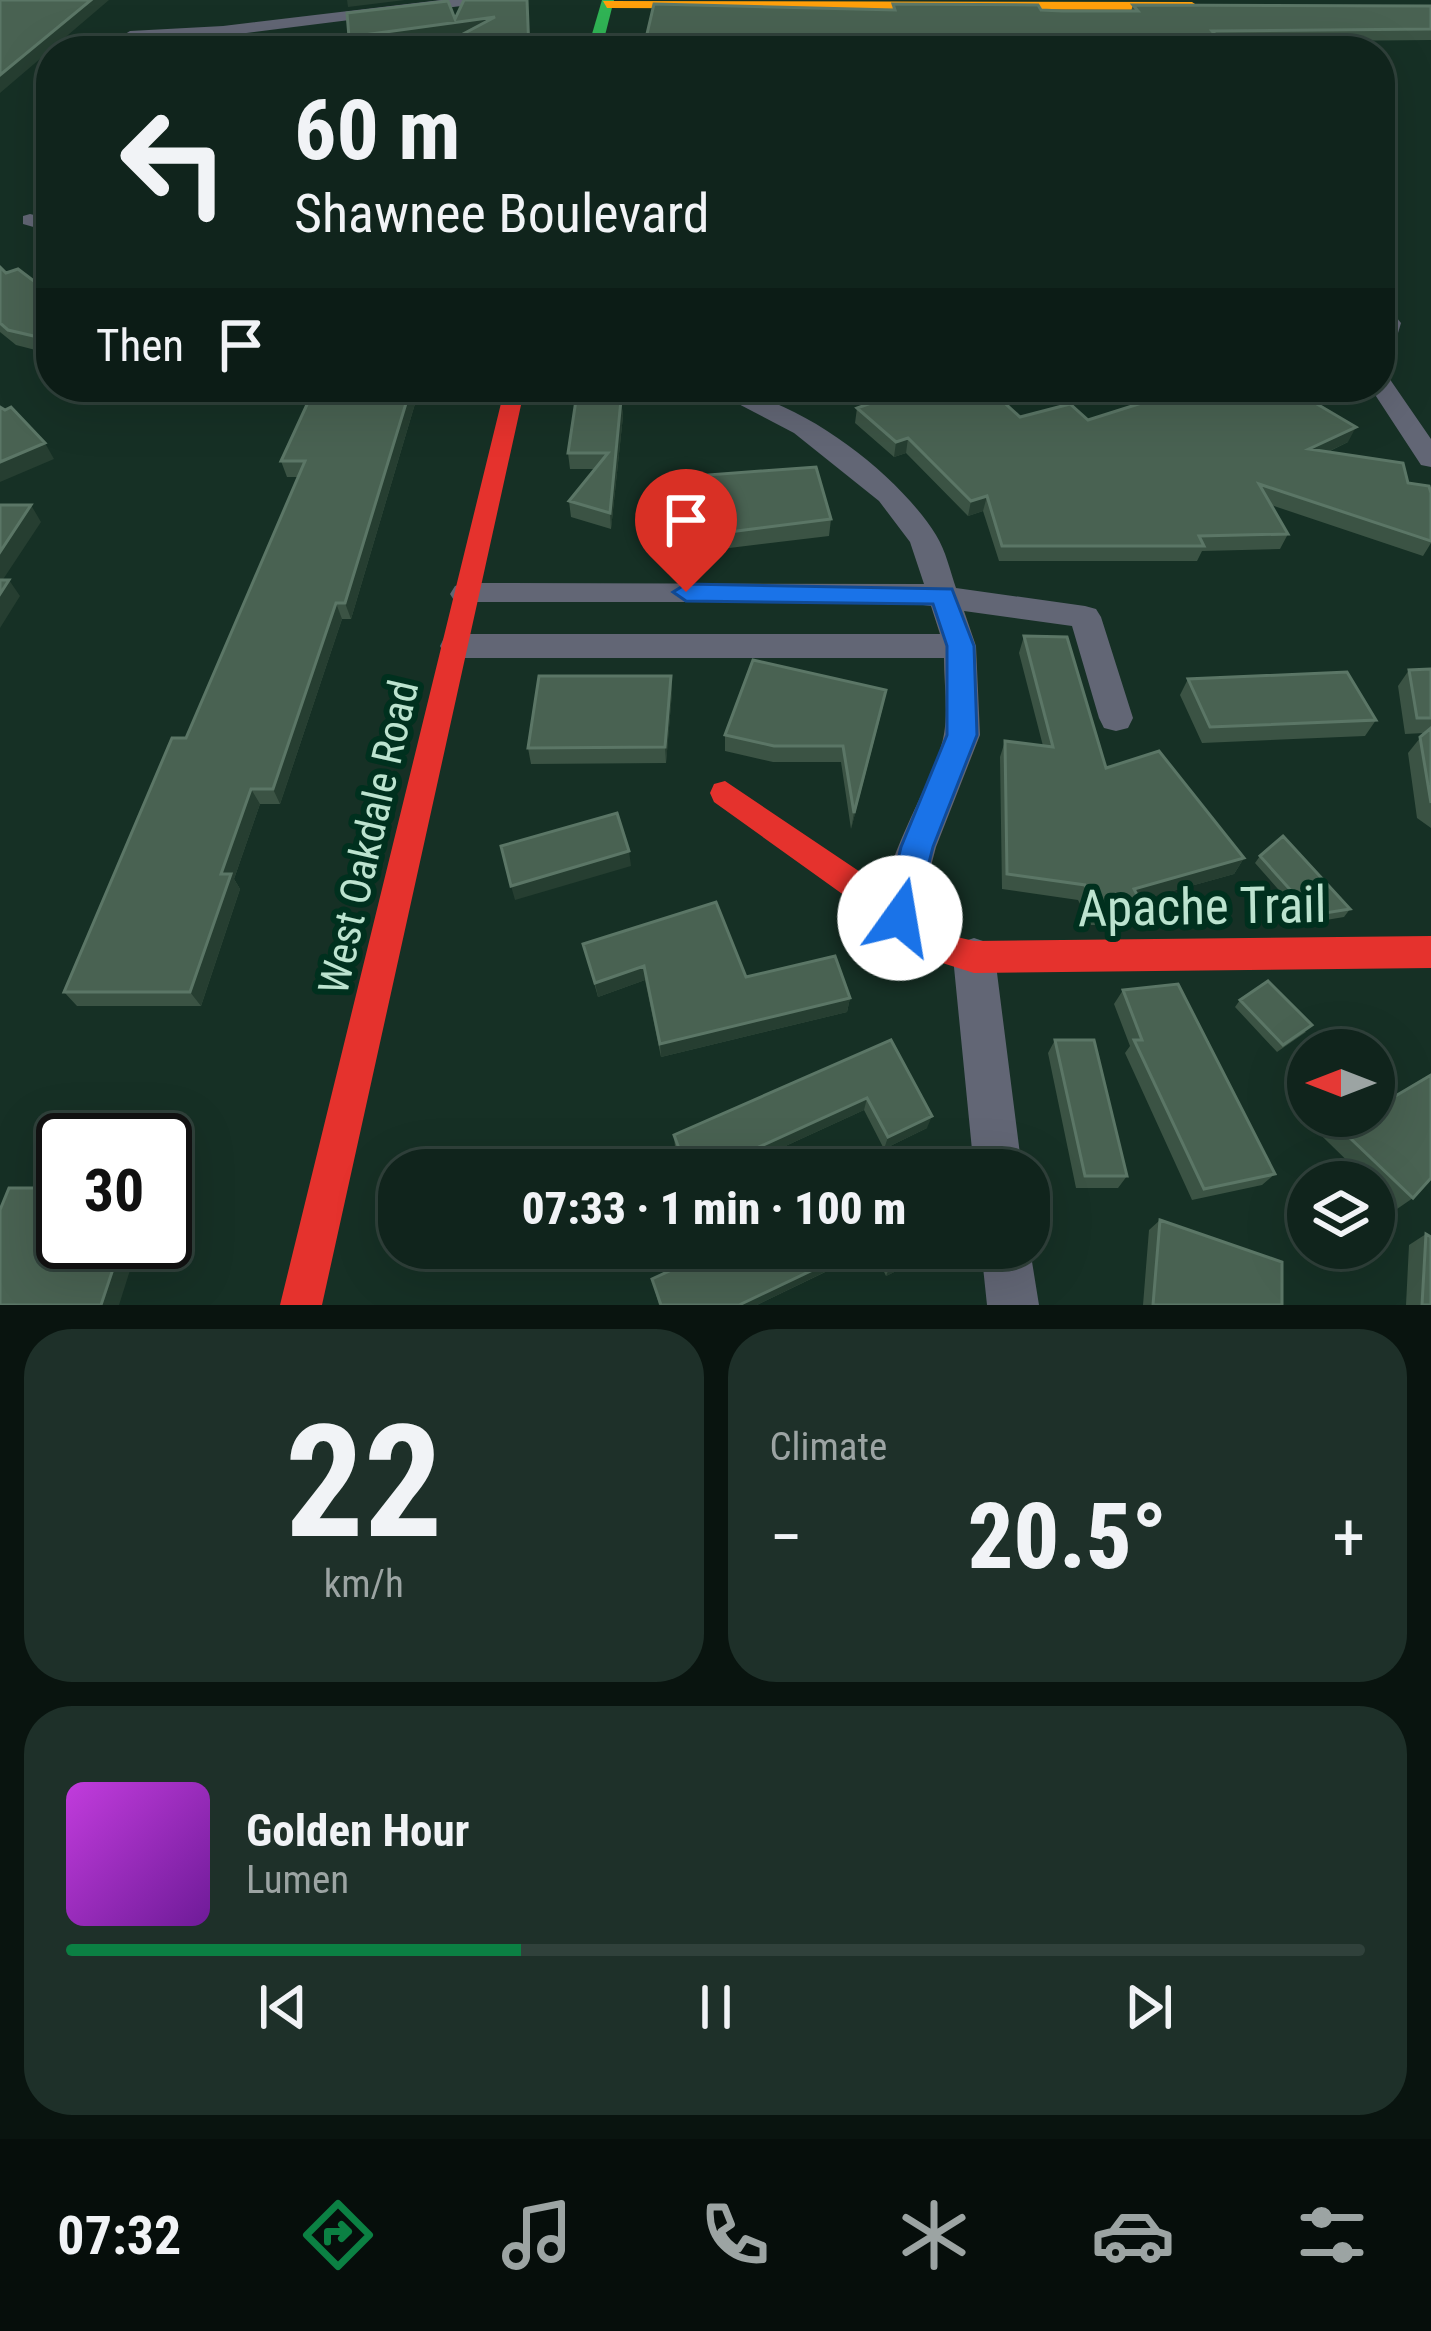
<!DOCTYPE html>
<meta charset="utf-8">
<style>
body{margin:0;font-family:"Roboto Condensed",sans-serif;background:#1e3029;color:#f1f3f6;height:100vh;display:flex;flex-direction:column;font-size:45px;white-space:nowrap}
*{box-sizing:border-box;margin:0}
p{font-size:39px;color:#9ca4a3}
.icon{flex:none;width:66px;height:66px;fill:none;stroke:currentColor;stroke-width:2;stroke-linecap:round;stroke-linejoin:round}
.map{position:relative;height:1305px;overflow:hidden}
.sheet{display:flex;flex-direction:column;gap:24px;padding:24px;background:#09140f;flex:1}
.sheet>*{flex:none}
.guide{position:absolute;left:36px;top:36px;width:1359px;height:366px;border-radius:48px;box-shadow:0 12px 48px #0002,0 0 0 3px #30413b;background:#10241c;color:#f1f3f6;overflow:hidden}
.needle{width:78px;rotate:270deg}
.buttons{position:absolute;left:1287px;top:1029px;display:grid;gap:24px}
.buttons a{display:grid;place-items:center;width:108px;height:108px;border-radius:50%;background:#10241c;box-shadow:0 12px 48px #0002,0 0 0 3px #30413b;font-size:60px}
.speed{position:absolute;left:36px;top:1113px;display:flex;gap:24px;font-size:60px;font-weight:700;text-align:center}
.speed>*{display:grid;place-content:center;width:156px;height:156px;border-radius:50%;background:#10241c;box-shadow:0 12px 48px #0002,0 0 0 3px #30413b;line-height:1}
.speed .limit{border:6px solid #111;border-radius:18px;background:#fff;color:#111}
.pin{position:absolute;display:grid;place-items:center;width:102px;height:102px;color:#fff;margin:-123px -51px;border-radius:50% 50% 50% 0;rotate:-45deg;box-shadow:0 0 12px #0007}
.pin .icon{rotate:45deg}
.me{position:absolute;width:132px;margin:-66px;rotate:13deg;stroke-linejoin:round;filter:drop-shadow(0 0 9px #0008)}
.turn{display:flex;align-items:center;gap:42px;height:252px;padding:0 60px;font-size:54px}
.turn .icon{width:156px;height:156px;stroke-width:2.5}
.turn b{display:block;font-size:84px;line-height:102px}
.then{display:flex;align-items:center;height:114px;padding:0 60px;background:#0003;gap:24px;font-size:45px}
.big{font-size:90px;font-weight:800;line-height:1.1}
.sheet .tile{flex:1;display:flex;flex-direction:column;justify-content:center;gap:18px;min-width:0;padding:0 42px;border-radius:48px;background:#1e3029}
.sheet .dial{align-items:center;gap:0}
.dial b{font-size:156px;line-height:1}
.song{display:flex;align-items:center;gap:36px}
.cover{width:144px;height:144px;border-radius:18px;background:linear-gradient(135deg,hsl(290 70% 55%),hsl(280 70% 35%))}
.played{height:12px;border-radius:6px;background:linear-gradient(90deg,#0b8043 35%,#30413b 35%)}
.keys{display:flex;justify-content:space-around;direction:ltr}
.heat{display:flex;justify-content:space-between;align-items:center;font-size:66px;direction:ltr}
.sheet .tiles{flex:1;display:grid;gap:24px;grid-template-columns:1fr 1fr}
.tile:last-child{grid-column:span 2}
.trip{position:absolute;left:378px;top:1149px;width:672px;height:120px;border-radius:48px;background:#10241c;box-shadow:0 12px 48px #0002,0 0 0 3px #30413b;font-weight:800;line-height:120px;text-align:center}
.menu{display:flex;height:192px;justify-content:space-around;align-items:center;background:#060e0b;color:#9ca4a3}
.menu .icon{width:84px;height:84px}
.menu .current{color:#0b8043}
.menu b{font-size:54px;color:#f1f3f6}
.map>svg:first-child{display:block}
.lines{fill:none;stroke-linecap:round;stroke-linejoin:round}
.street{fill:#626675;fill-rule:evenodd}
.fast{fill:#30b455;fill-rule:evenodd}
.slow{fill:#ff9f0a;fill-rule:evenodd}
.jam{fill:#e5322d;fill-rule:evenodd}
.wall{fill:#3b5344}
.shaded-wall{fill:#263e31}
.building{fill:#496252;stroke:#5b7666;stroke-width:3}
.route{fill:#1a73e8;stroke:#114b97;stroke-width:3}
.labels{text-anchor:middle;stroke-width:12;stroke-linejoin:round;paint-order:stroke}
.street-label{font-size:42px;fill:#bce3cf;stroke:#00301e}
.near-street-label{font-size:51px;fill:#bce3cf;stroke:#00301e}
</style>
<div class="map">
<svg width="1431" height="1305" viewBox="0 0 1431 1305">
<rect width="100%" height="100%" fill="#163025"/>
<g class="lines">
<path class="street" d="M 441,0 L 509,0 L 223,36 L 130,41 L 122,36 L 130,31 L 223,26 Z
M 30,214 L 51,219 L 51,232 L 23,224 L 23,216 Z
M 1380,305 L 1388,307 L 1401,323 L 1392,353 L 1380,360 Z
M 1380,375 L 1389,378 L 1431,439 L 1431,467 L 1421,465 L 1370,387 L 1380,387 Z
M 706,387 C 785,387 895,469 936,535 C 946,551 950,571 956,588 L 1085,606 L 1096,609 L 1101,617 L 1133,718 L 1128,728 L 1116,731 L 1104,728 L 1099,718 L 1072,626 L 964,611 L 976,646 L 980,735 L 936,847 L 914,931 L 900,936 L 886,931 C 864,885 936,783 944,734 C 948,711 944,682 944,658 L 456,658 L 444,654 L 440,646 L 444,638 L 456,634 L 940,634 L 931,606 L 899,602 L 455,602 L 450,594 L 455,586 L 466,583 L 924,584 L 910,542 L 879,501 L 794,433 Z
M 974,938 L 989,943 L 995,957 L 1022,1170 L 974,1170 L 953,957 L 959,943 Z
M 1029,1243 L 1039,1305 L 987,1305 L 981,1248 L 1029,1248 Z"/>
<path class="fast" d="M 602,0 L 614,0 L 601,51 L 587,51 Z"/>
<path class="slow" d="M 603,1 L 1192,2 L 1198,6 L 1192,10 L 607,8 Z"/>
<path class="jam" d="M 505,387 L 525,387 L 322,1305 L 280,1305 Z
M 725,781 L 957,937 L 974,941 L 1431,936 L 1431,968 L 974,973 L 936,961 L 714,802 L 710,793 L 714,784 Z"/>
</g>
<path class="wall" d="M 893,4 L 1063,11 L 1131,11 L 1133,5 L 1431,6 L 1431,40 L 1222,42 L 893,10 Z
M 0,267 L 6,273 L 51,294 L 51,354 L 16,345 L 0,332 Z
M 315,387 L 420,387 L 351,619 L 342,619 L 280,804 L 260,804 L 234,879 L 240,889 L 201,1006 L 77,1006 L 64,992 L 186,738 L 298,477 L 287,477 L 281,461 Z
M 621,400 L 623,416 L 611,529 L 571,517 L 569,501 L 595,469 L 570,469 L 568,453 Z
M 857,408 L 1088,420 L 1348,442 L 1328,452 L 1431,493 L 1431,543 L 1423,556 L 1271,505 L 1288,534 L 1280,549 L 1202,551 L 1197,561 L 999,561 L 983,511 L 968,516 L 906,453 L 894,457 L 855,423 Z
M 707,475 L 831,519 L 829,536 L 721,549 L 708,491 Z
M 1024,636 L 1106,768 L 1244,858 L 1234,874 L 1140,900 L 1145,910 L 1137,925 L 1091,925 L 1078,900 L 1002,889 L 1000,757 L 1005,741 L 1043,746 L 1019,653 Z
M 1431,669 L 1431,828 L 1417,818 L 1408,753 L 1424,733 L 1405,734 L 1398,686 L 1409,670 Z
M 671,676 L 672,692 L 666,763 L 531,764 L 528,748 Z
M 1188,679 L 1376,720 L 1365,736 L 1202,743 L 1180,695 Z
M 883,706 L 851,829 L 841,762 L 773,762 L 725,751 L 725,735 Z
M 1260,856 L 1350,909 L 1344,917 L 1308,923 L 1255,863 Z
M 583,944 L 850,998 L 847,1012 L 661,1057 L 645,980 L 598,997 Z
M 1123,990 L 1275,1174 L 1262,1185 L 1192,1200 L 1125,1053 L 1130,1046 L 1114,1004 Z
M 1240,1000 L 1306,1032 L 1277,1052 L 1235,1007 Z
M 891,1040 L 927,1128 L 884,1149 L 864,1110 L 733,1170 L 684,1170 L 675,1147 L 674,1135 Z
M 1055,1040 L 1127,1176 L 1118,1188 L 1076,1188 L 1048,1053 Z
M 1308,1088 L 1308,1116 L 1374,1116 L 1413,1198 L 1397,1209 L 1374,1186 L 1374,1182 L 1369,1182 L 1290,1105 Z
M 1160,1220 L 1282,1305 L 1143,1305 L 1149,1230 Z
M 1426,1234 L 1431,1305 L 1406,1305 L 1409,1245 Z
M 719,1248 L 944,1248 L 886,1276 L 873,1249 L 757,1305 L 659,1305 L 652,1279 Z"/>
<path class="shaded-wall" d="M 91,0 L 109,0 L 0,93 L 0,75 Z
M 347,0 L 405,0 L 348,7 Z
M 495,17 L 496,29 L 352,49 L 349,37 Z
M 411,387 L 420,387 L 351,619 L 345,603 Z
M 621,400 L 623,416 L 611,529 L 610,513 Z
M 1356,427 L 1348,442 L 1302,464 L 1309,449 Z
M 908,438 L 906,453 L 894,457 L 896,442 Z
M 45,443 L 54,459 L 0,482 L 0,462 Z
M 987,496 L 983,511 L 968,516 L 971,501 Z
M 31,505 L 41,522 L 0,584 L 0,552 Z
M 9,580 L 20,596 L 0,628 L 0,594 Z
M 336,603 L 342,619 L 280,804 L 273,789 Z
M 671,676 L 672,692 L 666,763 L 665,747 Z
M 886,690 L 883,706 L 851,829 L 854,813 Z
M 251,789 L 260,804 L 234,879 L 240,889 L 201,1006 L 190,992 L 221,874 Z
M 629,851 L 631,866 L 515,900 L 511,886 Z
M 1244,858 L 1234,874 L 1126,904 L 1134,889 Z
M 644,966 L 645,980 L 598,997 L 595,983 Z
M 850,998 L 847,1012 L 661,1057 L 660,1044 Z
M 867,1098 L 864,1110 L 733,1170 L 708,1170 Z
M 932,1116 L 927,1128 L 884,1149 L 888,1137 Z
M 122,1242 L 139,1242 L 119,1305 L 101,1305 Z
M 859,1248 L 874,1248 L 757,1305 L 739,1305 Z
M 928,1248 L 944,1248 L 886,1276 L 890,1266 Z"/>
<path class="building" d="M 0,0 L 91,0 L 0,75 Z
M 464,0 L 527,0 L 529,51 L 431,51 L 495,17 L 349,37 L 347,13 L 448,1 L 455,19 Z
M 654,4 L 895,10 L 893,4 L 1038,5 L 1041,10 L 1063,11 L 1138,11 L 1133,5 L 1431,6 L 1431,29 L 1212,31 L 1230,51 L 643,51 Z
M 0,267 L 6,273 L 18,269 L 51,294 L 51,340 L 8,330 L 0,323 Z
M 315,387 L 411,387 L 345,603 L 336,603 L 273,789 L 251,789 L 221,874 L 231,874 L 190,992 L 64,992 L 172,738 L 186,738 L 305,461 L 281,461 Z
M 916,387 L 987,387 L 1020,417 L 1070,404 L 1088,420 L 1192,387 L 1288,387 L 1356,427 L 1309,449 L 1403,463 L 1408,483 L 1429,486 L 1431,493 L 1431,541 L 1259,484 L 1288,534 L 1199,536 L 1204,546 L 1002,546 L 987,496 L 971,501 L 908,438 L 896,442 L 857,408 Z
M 576,400 L 621,400 L 610,513 L 569,501 L 608,453 L 568,453 Z
M 0,407 L 5,410 L 11,407 L 45,443 L 0,462 Z
M 816,467 L 831,519 L 721,533 L 707,475 Z
M 0,505 L 31,505 L 0,552 Z
M 0,580 L 9,580 L 0,594 Z
M 1024,636 L 1067,637 L 1106,768 L 1159,751 L 1244,858 L 1134,889 L 1145,910 L 1098,911 L 1085,885 L 1007,874 L 1005,741 L 1053,747 Z
M 753,660 L 886,690 L 854,813 L 843,746 L 774,746 L 725,735 Z
M 1431,669 L 1431,718 L 1417,718 L 1409,670 Z
M 1347,672 L 1376,720 L 1210,727 L 1188,679 Z
M 539,676 L 671,676 L 665,747 L 528,748 Z
M 1431,728 L 1431,803 L 1420,737 Z
M 617,813 L 629,851 L 511,886 L 501,846 Z
M 1283,836 L 1350,909 L 1313,915 L 1260,856 Z
M 716,902 L 746,977 L 835,956 L 850,998 L 660,1044 L 644,966 L 595,983 L 583,944 Z
M 1268,981 L 1312,1025 L 1283,1045 L 1240,1000 Z
M 1178,984 L 1275,1174 L 1204,1189 L 1134,1040 L 1142,1040 L 1123,990 Z
M 891,1040 L 932,1116 L 888,1137 L 867,1098 L 708,1170 L 687,1170 L 674,1135 Z
M 1055,1040 L 1094,1040 L 1127,1176 L 1085,1176 Z
M 1431,1075 L 1431,1178 L 1413,1198 L 1327,1116 L 1374,1116 L 1374,1089 L 1387,1101 Z
M 913,1159 L 919,1170 L 888,1170 Z
M 9,1188 L 63,1188 L 63,1242 L 122,1242 L 101,1305 L 0,1305 L 0,1210 Z
M 1160,1220 L 1282,1262 L 1282,1305 L 1153,1305 Z
M 1426,1234 L 1431,1237 L 1431,1305 L 1422,1305 Z
M 719,1248 L 859,1248 L 739,1305 L 661,1305 L 652,1279 Z
M 881,1248 L 928,1248 L 890,1266 Z"/>
<path class="route" d="M 686,584 L 952,589 L 974,646 L 977,735 L 933,847 L 912,929 L 900,933 L 888,929 L 884,918 L 901,847 L 947,735 L 947,646 L 933,604 L 686,601 L 673,592 Z"/>
<g class="labels">
<g class="street-label">
<text transform="translate(368 837) rotate(-77)" y="15">West Oakdale Road</text>
</g>
<g class="near-street-label">
<text transform="translate(1202 906) rotate(-1)" y="18">Apache Trail</text>
</g>
</g>
</svg>
<div class="buttons">
<a><svg class="needle" viewBox="-14 -14 28 28"><path d="M0-13l5 13h-10z" fill="#e53935"/><path d="M0 13l5-13h-10z" fill="#9ca4a3"/></svg></a>
<a><svg class="icon" aria-label="layers" viewBox="0 0 24 24"><path d="M12 4l9 5-9 5-9-5zM3 14l9 5 9-5"/></svg></a>
</div>
<div class="speed"><div class="limit">30</div></div>
<div class="pin" style="left:686px;top:592px;background:#d93025"><svg class="icon" aria-label="arrive" viewBox="0 0 24 24"><path d="M6 21V4h12l-3 4 3 4H6"/></svg></div>
<svg class="me" style="left:900px;top:918px" viewBox="-20 -20 40 40"><circle r="19" fill="#fff"/><path d="M0-13L10 11 0 6-10 11z" fill="#1a73e8"/></svg>
<div class="trip">07:33 · 1 min · 100 m</div>
<div class="guide">
<div class="turn"><svg class="icon" aria-label="left" viewBox="0 0 24 24"><path d="M17 20v-9H6M10 6l-5 5 5 5"/></svg><div><b>60 m</b>Shawnee Boulevard</div></div>
<div class="then">Then<svg class="icon" aria-label="arrive" viewBox="0 0 24 24"><path d="M6 21V4h12l-3 4 3 4H6"/></svg></div>
</div>
</div>
<section class="sheet">
<div class="tiles">
<div class="tile dial"><b>22</b><p>km/h</p></div>
<div class="tile"><p>Climate</p>
<div class="heat"><a>−</a><b class="big">20.5°</b><a>+</a></div>
</div>
<div class="tile">
<div class="song"><i class="cover"></i><div><b>Golden Hour</b><p>Lumen</p></div></div>
<div class="played"></div>
<div class="keys"><svg class="icon" aria-label="previous" viewBox="0 0 24 24"><path d="M18 5L8 12l10 7zM5 5v14"/></svg><svg class="icon" aria-label="pause" viewBox="0 0 24 24"><path d="M8 5v14M16 5v14"/></svg><svg class="icon" aria-label="next" viewBox="0 0 24 24"><path d="M6 5l10 7-10 7zM19 5v14"/></svg></div>
</div>
</div>
</section>
<nav class="menu">
<b>07:32</b>
<svg class="icon current" aria-label="directions" viewBox="0 0 24 24"><path d="M12 3l9 9-9 9-9-9zM9 14v-3h6M13 9l2 2-2 2"/></svg>
<svg class="icon" aria-label="music" viewBox="0 0 24 24"><path d="M9 18V5l10-2v13"/><circle cx="6" cy="18" r="3"/><circle cx="16" cy="16" r="3"/></svg>
<svg class="icon" aria-label="phone" viewBox="0 0 24 24"><path d="M5 4h4l2 5-3 2q2 4 5 5l2-3 5 2v4C11 20 4 13 5 4z"/></svg>
<svg class="icon" aria-label="climate" viewBox="0 0 24 24"><path d="M12 3v18M4 7l16 10M4 17L20 7"/></svg>
<svg class="icon" aria-label="car" viewBox="0 0 24 24"><path d="M5 17H2v-5l4-1 3-4h7l3 4 3 1v5h-3M9 17h6M6 11h13"/><circle cx="7" cy="17" r="2"/><circle cx="17" cy="17" r="2"/></svg>
<svg class="icon" aria-label="filters" viewBox="0 0 24 24"><path d="M4 7h16M4 17h16"/><circle cx="9" cy="7" r="2"/><circle cx="15" cy="17" r="2"/></svg>
</nav>
